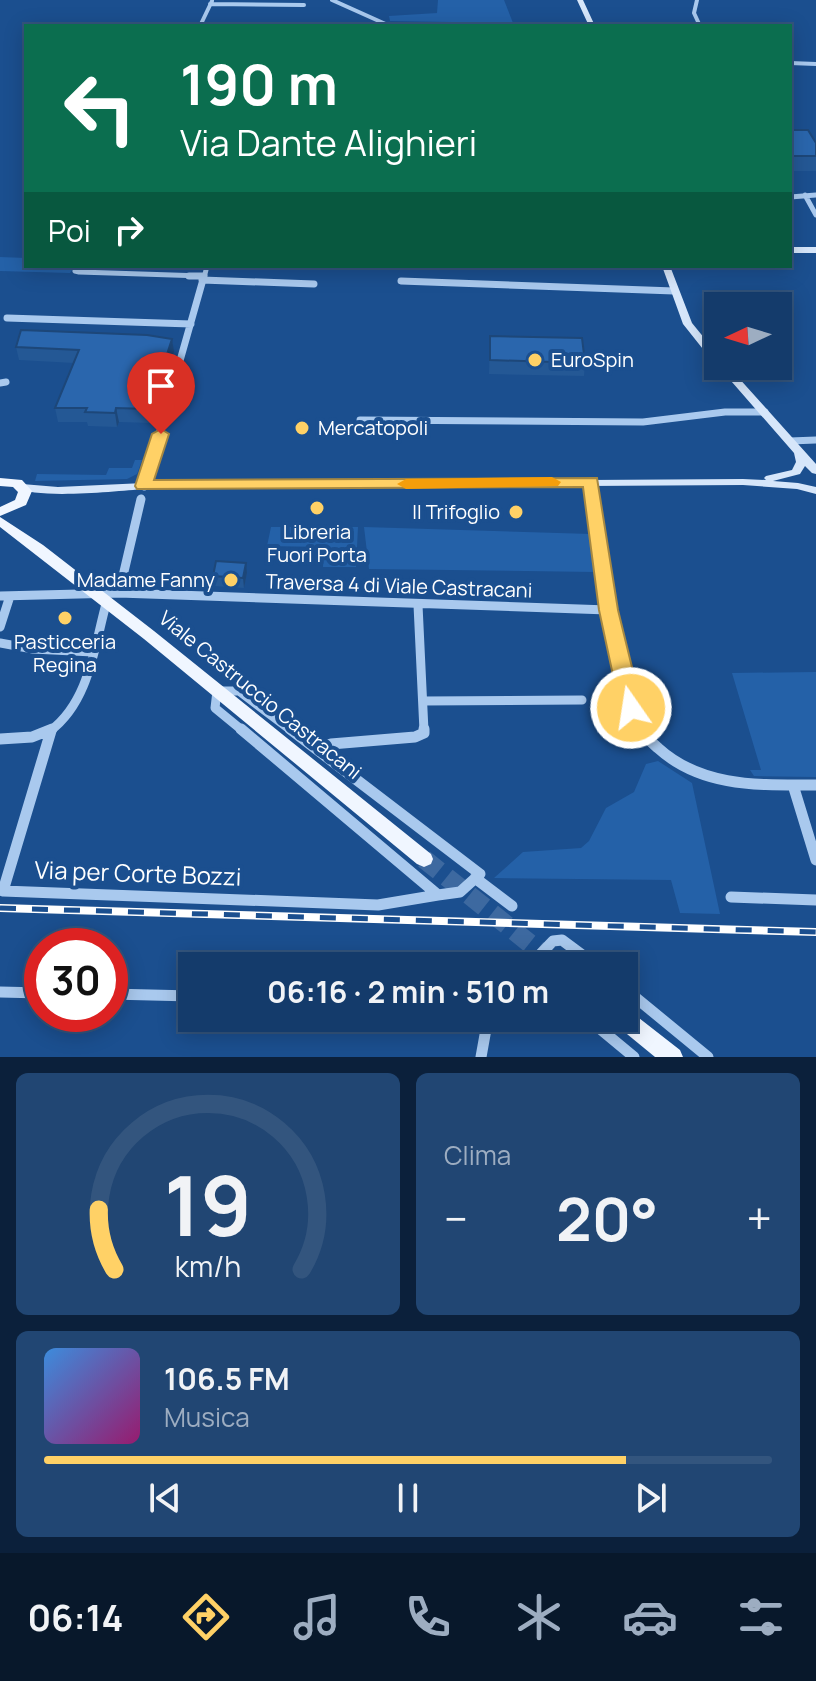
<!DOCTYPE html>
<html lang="it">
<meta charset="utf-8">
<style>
body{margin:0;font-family:Manrope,sans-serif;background:#214673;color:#f1f3f6;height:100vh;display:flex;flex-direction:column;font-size:30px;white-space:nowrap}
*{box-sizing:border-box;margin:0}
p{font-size:26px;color:#9dadc1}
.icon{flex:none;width:44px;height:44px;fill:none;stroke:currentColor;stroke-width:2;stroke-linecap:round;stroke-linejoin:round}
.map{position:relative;height:1057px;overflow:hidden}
.details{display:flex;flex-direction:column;gap:16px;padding:16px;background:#0b203b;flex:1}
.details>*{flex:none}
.guide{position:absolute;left:24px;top:24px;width:768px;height:244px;border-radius:0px;box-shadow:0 4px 20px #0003,0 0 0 2px #33557e;background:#0b6e4f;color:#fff;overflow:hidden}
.needle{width:52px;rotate:266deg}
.controls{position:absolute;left:704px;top:292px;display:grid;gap:16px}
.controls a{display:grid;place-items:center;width:88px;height:88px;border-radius:0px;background:#143b6b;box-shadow:0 4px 20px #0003,0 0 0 2px #33557e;font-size:40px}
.speed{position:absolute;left:24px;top:928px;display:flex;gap:16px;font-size:40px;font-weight:700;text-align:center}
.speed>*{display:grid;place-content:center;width:104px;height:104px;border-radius:50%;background:#143b6b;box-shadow:0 4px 20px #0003,0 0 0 2px #33557e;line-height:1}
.speed .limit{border:12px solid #d22;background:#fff;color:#111}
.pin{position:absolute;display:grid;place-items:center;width:68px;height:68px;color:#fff;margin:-82px -34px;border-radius:50% 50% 50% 0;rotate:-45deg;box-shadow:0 0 8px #0007}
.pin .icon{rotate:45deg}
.me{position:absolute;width:88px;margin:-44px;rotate:347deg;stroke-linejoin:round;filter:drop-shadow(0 0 6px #0008)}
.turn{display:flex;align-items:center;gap:28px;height:168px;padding:0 24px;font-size:36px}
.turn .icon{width:104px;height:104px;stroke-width:2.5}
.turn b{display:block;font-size:56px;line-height:68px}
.then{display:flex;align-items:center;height:76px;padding:0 24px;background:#0003;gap:16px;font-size:30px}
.big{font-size:60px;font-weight:700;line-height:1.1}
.details .card{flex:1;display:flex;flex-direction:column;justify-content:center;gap:12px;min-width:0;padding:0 28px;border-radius:12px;background:#214673}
.details .dial{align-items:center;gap:0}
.dial svg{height:208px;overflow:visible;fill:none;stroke:#33557e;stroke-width:7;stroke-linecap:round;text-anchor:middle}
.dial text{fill:#f1f3f6;stroke:none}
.song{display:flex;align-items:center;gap:24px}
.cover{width:96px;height:96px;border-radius:12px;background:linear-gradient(135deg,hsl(210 70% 55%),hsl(320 70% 35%))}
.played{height:8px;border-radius:4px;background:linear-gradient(90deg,#ffd166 80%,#33557e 80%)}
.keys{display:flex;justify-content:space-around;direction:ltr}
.heat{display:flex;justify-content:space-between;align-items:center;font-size:44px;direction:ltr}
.details .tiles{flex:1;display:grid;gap:16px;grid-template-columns:1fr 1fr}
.card:last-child{grid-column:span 2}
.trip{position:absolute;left:178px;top:952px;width:460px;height:80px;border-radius:0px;background:#143b6b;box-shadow:0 4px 20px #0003,0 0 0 2px #33557e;font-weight:700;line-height:80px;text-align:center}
.menu{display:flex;height:128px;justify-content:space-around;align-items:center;background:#08182b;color:#9dadc1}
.menu .icon{width:56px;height:56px}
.menu .on{color:#ffd166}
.menu b{font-size:36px;color:#f1f3f6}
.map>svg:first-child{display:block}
.green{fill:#2461a8}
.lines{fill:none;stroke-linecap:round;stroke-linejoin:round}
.primary-tunnel{stroke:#3d69a0;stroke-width:19;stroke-dasharray:19 10;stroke-linecap:butt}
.minor-far4{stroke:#a9c9ee;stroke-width:4}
.minor-far3{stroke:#a9c9ee;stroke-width:5}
.minor-far2{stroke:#a9c9ee;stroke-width:7}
.minor-far1{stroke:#a9c9ee;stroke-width:9}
.minor{stroke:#a9c9ee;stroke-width:11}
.secondary{fill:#d6e6fa;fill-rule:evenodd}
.primary{fill:#f0f6ff;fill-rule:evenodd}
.rail-casing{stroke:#fff;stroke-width:8}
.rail{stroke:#1b4f8f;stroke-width:5;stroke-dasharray:16;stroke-linecap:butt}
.wall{fill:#245895}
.shaded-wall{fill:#1d4779}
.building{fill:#2a66ad;stroke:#1d4779;stroke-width:2}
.route{fill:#ffd166;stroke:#a68842;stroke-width:2}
.slow{fill:#f59e0b}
.poi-dot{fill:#ffd166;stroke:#1b4f8f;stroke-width:3}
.labels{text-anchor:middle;stroke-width:8;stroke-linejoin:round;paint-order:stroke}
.poi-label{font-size:20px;fill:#fff;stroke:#1b4f8f;text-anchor:start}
.street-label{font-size:20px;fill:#fff;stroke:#1b4f8f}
.near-street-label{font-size:24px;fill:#fff;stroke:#1b4f8f}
</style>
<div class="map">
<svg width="816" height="1057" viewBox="0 0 816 1057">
<rect width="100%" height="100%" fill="#1b4f8f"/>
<path class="green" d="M 438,0 L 504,0 L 513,23 L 422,26 L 451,22 L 390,21 L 389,16 L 437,13 Z
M 0,257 L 26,258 L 26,266 L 75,266 L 70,273 L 0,271 Z
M 135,460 L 142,460 L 137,474 L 127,479 L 35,481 L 37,474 L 106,475 L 109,468 L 132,468 Z
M 271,527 L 358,527 L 356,567 L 323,567 L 324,547 L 267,546 Z
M 364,527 L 591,534 L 596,572 L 369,569 Z
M 816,672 L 816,777 L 754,776 L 750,770 L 761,770 L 732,673 Z
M 658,761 L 692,783 L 720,914 L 680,913 L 671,880 L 494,878 L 523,852 L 581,848 L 589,841 L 606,808 L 634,792 L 646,764 Z"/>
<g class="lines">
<path class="primary-tunnel" d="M 424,859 L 558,966"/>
<path class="minor-far4" d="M 332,0 L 390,26
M 697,0 L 694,13 L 700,26
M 210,4 L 304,5
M 200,26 L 212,1
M 790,63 L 816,64"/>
<path class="minor-far3" d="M 805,195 L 816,215
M 790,197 L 816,195
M 78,266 L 75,271 L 79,272 L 203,276
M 204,278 L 207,266"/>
<path class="minor-far2" d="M 189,276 L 203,276
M 202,280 L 314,284
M 401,281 L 674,291
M 7,318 L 191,324
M 0,383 L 6,382
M 360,420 L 643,422 L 725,412 L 765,412
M 790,441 L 816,440
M 147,477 L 204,276"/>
<path class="minor-far1" d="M 591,482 C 602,562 607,658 642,731
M 144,486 L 147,475
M 119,593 L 141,499
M 0,596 L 119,593 L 608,610
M 418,605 L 424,731
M 0,627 L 10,596
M 0,643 L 33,649 L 93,652
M 423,701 L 582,700
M 50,731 C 89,702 94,648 106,604
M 243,731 L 215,708 L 217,691 L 239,691 L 292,731"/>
<path class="minor" d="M 241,729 L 438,895 L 460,892 L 480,874 L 290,729
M 641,729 C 645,737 651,742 658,748 C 702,788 760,785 816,785
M 51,731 L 3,891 L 378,905 L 438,895
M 0,739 L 32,737 L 52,729
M 319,750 L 331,744 L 415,737 L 424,733 L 424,729
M 793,785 L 816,860
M 475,878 L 512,906
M 731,897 L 816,900
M 529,966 L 553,941 L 562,940 L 597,966
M 624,988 L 708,1057
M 0,992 L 42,993
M 110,994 L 192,996
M 587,1018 L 634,1057
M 481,1057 L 488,1018"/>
<path class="secondary" d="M 577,0 L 583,0 L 595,26 L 589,26 Z
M 790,247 L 816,247 L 816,253 L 790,253 Z
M 662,266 L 670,266 L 692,323 L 718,355 L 718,364 L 714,363 L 683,324 Z
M 718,366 L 728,366 L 816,464 L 816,474 L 812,473 L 805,466 L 800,474 L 773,481 L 798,483 L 816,487 L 816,494 L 797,489 L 743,485 L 144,489 C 117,491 36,500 16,487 L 22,484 L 58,487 L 144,483 L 743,479 L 766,480 L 764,478 L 766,476 L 792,470 L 796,462 L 794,453 Z"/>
<path class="primary" d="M 0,478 L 22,480 L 32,491 L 26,505 L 0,516 L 0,507 L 15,500 L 18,492 L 13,487 L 0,486 Z
M 0,517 L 43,545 L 154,631 L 431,854 L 433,859 L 431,864 L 424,867 L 417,864 L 144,639 L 0,527 Z
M 624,1009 L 630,1011 L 680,1050 L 683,1057 L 655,1057 L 616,1025 L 612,1018 L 624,1018 Z"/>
<g class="rail-casing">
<path id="rail" d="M 0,908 L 816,932"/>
</g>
<use href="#rail" class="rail"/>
</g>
<path class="wall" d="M 790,130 L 816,143 L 816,171 L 790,171 Z
M 490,336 L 585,363 L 584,376 L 489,374 Z
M 16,347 L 174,352 L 151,423 L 119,422 L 117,427 L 88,426 L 87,422 L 58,422 L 55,408 L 74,363 L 19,360 Z
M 247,573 L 244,588 L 214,586 L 213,576 Z"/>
<path class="shaded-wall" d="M 172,339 L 174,352 L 151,423 L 149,409 Z
M 116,408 L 119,422 L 117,427 L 115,413 Z
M 246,563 L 247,573 L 244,588 L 243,578 Z"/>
<path class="building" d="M 790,130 L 808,130 L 816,143 L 816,156 L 790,156 Z
M 21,330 L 147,335 L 172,339 L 149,409 L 116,408 L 115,413 L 85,412 L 87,408 L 55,408 L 79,350 L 16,347 Z
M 490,336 L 582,338 L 585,363 L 490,360 Z
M 216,561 L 246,563 L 243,578 L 213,576 Z"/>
<path class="route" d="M 161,429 L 169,434 L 154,480 L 597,478 L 618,610 L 642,708 L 639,714 L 623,714 L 620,708 L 599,610 L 583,487 L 137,489 L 135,486 L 152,434 Z"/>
<path class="slow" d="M 552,477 L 561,482 L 558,486 L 406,489 L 397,484 L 406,479 Z"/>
<g class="poi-dot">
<circle cx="535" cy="360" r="8"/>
<circle cx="302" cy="428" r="8"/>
<circle cx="317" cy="508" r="8"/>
<circle cx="516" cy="512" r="8"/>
<circle cx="231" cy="580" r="8"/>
<circle cx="65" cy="618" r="8"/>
</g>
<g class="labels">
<g class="poi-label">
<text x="551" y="367">EuroSpin</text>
<text x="318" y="435">Mercatopoli</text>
<text x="500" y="519" text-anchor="end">Il Trifoglio</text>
<text x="317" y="539" text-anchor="middle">Libreria<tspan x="317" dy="23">Fuori Porta</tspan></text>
<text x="215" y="587" text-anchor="end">Madame Fanny</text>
<text x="65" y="649" text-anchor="middle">Pasticceria<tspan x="65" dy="23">Regina</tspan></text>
</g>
<g class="street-label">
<text transform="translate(399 586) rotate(2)" y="7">Traversa 4 di Viale Castracani</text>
<text transform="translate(260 695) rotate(39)" y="7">Viale Castruccio Castracani</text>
</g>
<g class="near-street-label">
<text transform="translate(138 874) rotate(2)" y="8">Via per Corte Bozzi</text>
</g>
</g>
</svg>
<div class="controls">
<a><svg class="needle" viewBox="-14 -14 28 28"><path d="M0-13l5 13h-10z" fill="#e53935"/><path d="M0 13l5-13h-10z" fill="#9dadc1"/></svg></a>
</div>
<div class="speed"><div class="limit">30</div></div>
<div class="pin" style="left:161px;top:434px;background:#d93025"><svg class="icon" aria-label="arrive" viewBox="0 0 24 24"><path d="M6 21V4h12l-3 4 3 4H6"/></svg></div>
<svg class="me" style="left:631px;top:708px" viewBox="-20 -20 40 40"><circle r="17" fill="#ffd166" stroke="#fff" stroke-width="3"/><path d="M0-11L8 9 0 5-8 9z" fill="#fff"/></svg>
<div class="trip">06:16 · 2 min · 510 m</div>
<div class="guide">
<div class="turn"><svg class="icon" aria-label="left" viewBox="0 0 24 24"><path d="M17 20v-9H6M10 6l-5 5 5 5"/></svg><div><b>190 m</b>Via Dante Alighieri</div></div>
<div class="then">Poi<svg class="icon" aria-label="right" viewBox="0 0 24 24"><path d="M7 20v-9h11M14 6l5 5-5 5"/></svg></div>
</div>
</div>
<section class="details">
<div class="tiles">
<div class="card dial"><svg viewBox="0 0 100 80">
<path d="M14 69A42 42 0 1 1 86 69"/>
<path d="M14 69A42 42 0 0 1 8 46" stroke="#ffd166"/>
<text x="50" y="56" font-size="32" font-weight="700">19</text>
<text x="50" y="72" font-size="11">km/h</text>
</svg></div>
<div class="card"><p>Clima</p>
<div class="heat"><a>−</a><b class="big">20°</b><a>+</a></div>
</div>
<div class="card">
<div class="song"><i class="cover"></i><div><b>106.5 FM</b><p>Musica</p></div></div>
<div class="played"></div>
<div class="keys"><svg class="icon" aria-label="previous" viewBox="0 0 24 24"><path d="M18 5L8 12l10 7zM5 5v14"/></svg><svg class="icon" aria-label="pause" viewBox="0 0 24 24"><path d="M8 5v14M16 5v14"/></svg><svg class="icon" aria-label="next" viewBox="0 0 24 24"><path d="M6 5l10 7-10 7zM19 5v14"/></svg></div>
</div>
</div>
</section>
<nav class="menu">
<b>06:14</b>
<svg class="icon on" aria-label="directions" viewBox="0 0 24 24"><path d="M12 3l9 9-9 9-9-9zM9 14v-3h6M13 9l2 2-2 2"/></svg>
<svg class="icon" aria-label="music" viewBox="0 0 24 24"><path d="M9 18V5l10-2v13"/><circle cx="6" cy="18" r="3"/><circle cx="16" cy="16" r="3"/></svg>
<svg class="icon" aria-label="phone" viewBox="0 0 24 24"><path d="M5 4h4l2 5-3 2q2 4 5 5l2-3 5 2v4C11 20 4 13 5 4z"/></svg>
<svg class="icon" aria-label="climate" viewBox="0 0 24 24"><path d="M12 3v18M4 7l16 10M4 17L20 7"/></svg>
<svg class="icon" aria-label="car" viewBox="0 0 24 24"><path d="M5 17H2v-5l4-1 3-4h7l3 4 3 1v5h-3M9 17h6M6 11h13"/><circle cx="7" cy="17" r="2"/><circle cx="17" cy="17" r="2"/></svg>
<svg class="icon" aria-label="filters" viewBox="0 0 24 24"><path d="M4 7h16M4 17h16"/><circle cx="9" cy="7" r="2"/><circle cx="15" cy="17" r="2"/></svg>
</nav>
